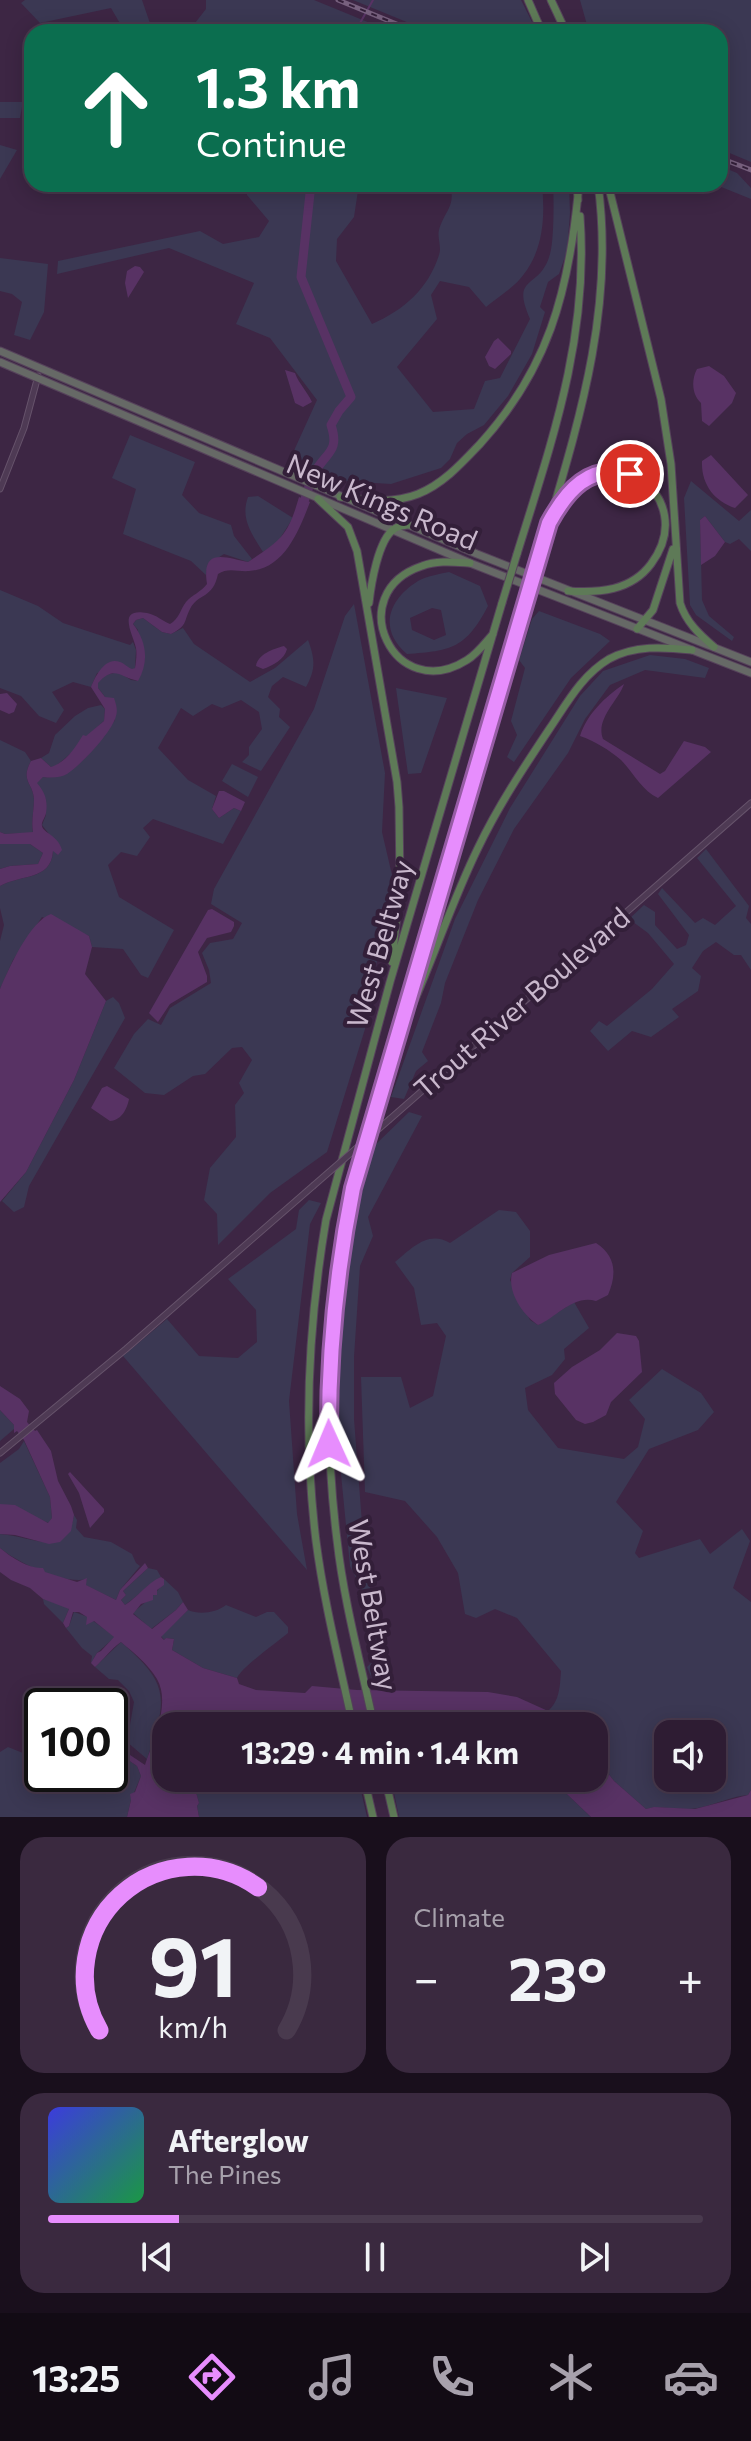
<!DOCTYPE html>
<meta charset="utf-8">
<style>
body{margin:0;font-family:Commissioner,sans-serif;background:#3a293f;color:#f1f3f6;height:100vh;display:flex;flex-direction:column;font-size:30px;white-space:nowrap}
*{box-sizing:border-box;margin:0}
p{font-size:26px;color:#a7a1ac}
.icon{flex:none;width:44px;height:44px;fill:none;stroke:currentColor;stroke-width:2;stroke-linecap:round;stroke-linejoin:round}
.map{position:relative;height:1817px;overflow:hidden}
.sheet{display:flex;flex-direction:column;gap:20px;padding:20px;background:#190f1c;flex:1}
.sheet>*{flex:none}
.hud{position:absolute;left:24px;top:24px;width:704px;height:168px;border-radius:24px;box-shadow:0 4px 20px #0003,0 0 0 2px #493a4e;background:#0b6e4f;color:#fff;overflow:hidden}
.buttons{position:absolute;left:654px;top:1720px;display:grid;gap:16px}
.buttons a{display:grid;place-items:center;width:72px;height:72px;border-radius:16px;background:#2e1c33;box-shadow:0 4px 20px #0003,0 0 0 2px #493a4e;font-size:40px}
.speed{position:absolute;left:24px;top:1688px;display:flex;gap:16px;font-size:40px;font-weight:700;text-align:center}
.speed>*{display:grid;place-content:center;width:104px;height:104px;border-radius:50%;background:#2e1c33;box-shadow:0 4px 20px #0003,0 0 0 2px #493a4e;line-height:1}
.speed .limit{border:4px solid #111;border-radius:12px;background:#fff;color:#111}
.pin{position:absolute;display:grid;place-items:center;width:68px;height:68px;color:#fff;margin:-34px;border:4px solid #fff;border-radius:50%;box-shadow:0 2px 8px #0007}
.me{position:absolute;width:88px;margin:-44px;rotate:359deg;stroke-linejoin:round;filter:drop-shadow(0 0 6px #0008)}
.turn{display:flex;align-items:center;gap:28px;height:168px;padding:0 40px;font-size:36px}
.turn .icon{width:104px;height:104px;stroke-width:2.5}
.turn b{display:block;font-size:56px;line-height:68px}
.big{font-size:60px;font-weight:700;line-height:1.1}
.sheet .card{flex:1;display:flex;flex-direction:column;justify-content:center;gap:12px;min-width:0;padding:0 28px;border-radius:24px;background:#3a293f}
.sheet .dial{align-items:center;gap:0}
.dial svg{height:208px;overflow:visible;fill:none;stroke:#493a4e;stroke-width:7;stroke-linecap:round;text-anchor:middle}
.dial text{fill:#f1f3f6;stroke:none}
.song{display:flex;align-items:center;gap:24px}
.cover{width:96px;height:96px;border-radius:12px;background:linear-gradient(135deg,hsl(240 70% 55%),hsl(140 70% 35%))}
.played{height:8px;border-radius:4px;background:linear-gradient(90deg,#e78dfd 20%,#493a4e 20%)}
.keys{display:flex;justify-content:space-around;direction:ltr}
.heat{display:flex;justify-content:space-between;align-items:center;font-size:44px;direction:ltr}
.sheet .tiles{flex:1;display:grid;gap:20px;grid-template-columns:1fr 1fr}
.card:last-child{grid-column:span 2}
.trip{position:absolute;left:152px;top:1712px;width:456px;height:80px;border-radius:24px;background:#2e1c33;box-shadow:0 4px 20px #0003,0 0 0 2px #493a4e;font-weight:700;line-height:80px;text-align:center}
.tabs{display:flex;height:128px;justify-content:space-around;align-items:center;background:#120b14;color:#a7a1ac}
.tabs .icon{width:56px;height:56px}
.tabs .on{color:#e78dfd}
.tabs b{font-size:36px;color:#f1f3f6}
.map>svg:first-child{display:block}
.green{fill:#3b3853;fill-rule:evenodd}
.water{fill:#583264}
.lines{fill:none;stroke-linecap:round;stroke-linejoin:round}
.stream{stroke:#583264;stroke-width:2}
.river{stroke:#583264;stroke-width:9}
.tertiary-casing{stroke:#66536b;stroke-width:7}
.trunk-casing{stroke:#56425b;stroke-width:9}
.motorway-casing{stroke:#56425b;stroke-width:9}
.tertiary{stroke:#4e3a54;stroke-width:5}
.trunk{stroke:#666966;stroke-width:7}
.motorway{stroke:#5e7a57;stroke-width:7}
.rail-casing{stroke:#77607e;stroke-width:5}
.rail{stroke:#331f39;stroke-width:2;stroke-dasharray:6;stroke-linecap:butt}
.tertiary-bridge-casing{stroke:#66536b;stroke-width:7;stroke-linecap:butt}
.motorway-bridge-casing{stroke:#56425b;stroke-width:9;stroke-linecap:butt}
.tertiary-bridge{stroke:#4e3a54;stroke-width:5}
.motorway-bridge{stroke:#5e7a57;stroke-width:7}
.route-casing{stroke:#965ca4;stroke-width:20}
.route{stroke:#e78dfd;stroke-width:14}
.labels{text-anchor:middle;stroke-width:8;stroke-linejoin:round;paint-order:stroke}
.street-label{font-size:28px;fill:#c9b8cd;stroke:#331f39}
</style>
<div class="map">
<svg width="751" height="1817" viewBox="0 0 751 1817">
<rect width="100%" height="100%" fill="#3d2644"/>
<path class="green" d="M 25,0 L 142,0 L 153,32 L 125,32 L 111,8 L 40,23 L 21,3 Z
M 206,0 L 314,0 L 392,32 L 188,32 L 206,9 Z
M 353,0 L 521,0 L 537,32 L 431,32 Z
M 580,0 L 751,0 L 751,162 L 720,149 L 720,32 L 589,32 Z
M 0,102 L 23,102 L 20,118 L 0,118 Z
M 0,145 L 17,150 L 0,179 Z
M 720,166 L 737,173 L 751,188 L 751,199 L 714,184 L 720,184 Z
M 246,184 L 359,184 L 354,217 L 337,239 L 336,261 L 372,324 C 404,310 428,289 439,255 C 442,247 437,238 439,230 C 445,210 456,207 450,184 L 542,184 C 545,215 544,248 524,274 C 515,287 498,297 486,307 L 469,287 L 440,281 L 431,295 L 437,319 L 397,367 L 433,412 L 474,409 L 485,381 L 500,378 L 530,319 C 510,273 540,291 550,254 C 554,240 554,200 553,184 L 569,184 L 570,213 L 567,251 L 559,274 L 548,282 L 540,307 L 545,312 L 532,354 L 508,396 L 484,425 L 467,434 L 457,443 L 450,459 L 441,468 L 391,484 L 343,481 L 287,466 L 317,400 L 270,338 L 236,324 L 254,283 L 169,248 L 57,274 L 58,261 L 200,231 L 223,244 L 259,237 L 269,221 L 247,195 Z
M 0,258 L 48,264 L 44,312 L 30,340 L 14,335 L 22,302 L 12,294 L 0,291 Z
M 130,435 L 195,462 L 182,495 L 199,513 L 231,525 L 234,536 L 252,559 L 248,562 L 224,554 L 208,564 L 206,575 L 191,561 L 123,534 L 136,489 L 112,478 Z
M 691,481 L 739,521 L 751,510 L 751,551 L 739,539 L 730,544 L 725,542 L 705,516 L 700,520 L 702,600 L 709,616 L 734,637 L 732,641 L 696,615 L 690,605 L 684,498 Z
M 258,496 L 293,518 L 277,543 L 263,552 C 252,534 240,519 248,497 Z
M 449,572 L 480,586 L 488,606 C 466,648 452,651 407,654 C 378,629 388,600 418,581 C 427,576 439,574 449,572 ZM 432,608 L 441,610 L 446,635 L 434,640 L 412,630 L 410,618 Z
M 0,590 L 38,606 L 63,623 L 130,645 L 133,642 L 136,650 L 135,668 L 132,670 L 126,667 L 97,673 L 91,687 L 73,682 L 52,692 L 64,710 L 56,723 L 39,716 L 21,696 L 0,688 Z
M 354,604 L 385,773 L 382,832 L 392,875 L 365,1029 L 327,1152 L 270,1193 L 218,1245 L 217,1214 L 204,1200 L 210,1168 L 236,1137 L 235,1105 L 244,1093 L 239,1083 L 252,1060 L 242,1047 L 232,1048 L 205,1074 L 193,1076 L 164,1095 L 145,1093 L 114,1068 L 134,1034 L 148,1019 L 161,1025 L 170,1008 L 211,983 L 209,970 L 202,953 L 210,943 L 233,939 L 242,923 L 211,904 L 214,889 L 314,709 L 345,616 Z
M 539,611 L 600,634 L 610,641 L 571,678 L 514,762 L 507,757 L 517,735 L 511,721 L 525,668 L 519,660 L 532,619 Z
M 143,618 L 162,632 L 171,634 L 183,628 L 194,644 L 250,682 L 275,668 L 308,640 C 315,659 316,669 306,687 L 283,677 L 272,686 L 268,697 L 280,709 L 279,717 L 290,727 L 261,771 L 242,762 L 249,755 L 249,747 L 262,729 L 259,712 L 241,700 L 222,708 L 212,704 L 193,716 L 181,708 L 158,748 L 188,780 L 216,796 L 212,809 L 219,818 L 234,808 L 241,811 L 223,844 L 153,819 L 143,828 L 150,837 L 137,856 L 121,852 L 108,865 L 119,897 L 174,930 L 148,978 L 141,975 L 123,949 L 92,947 L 89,936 L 42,917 L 13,960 L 0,989 L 0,941 L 4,925 L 0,908 L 0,886 C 21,874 52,881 53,850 L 58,855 L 49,834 L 42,825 L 46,815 L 36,783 L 43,777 C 75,781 98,743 115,720 L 105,697 L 98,688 L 98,682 L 106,675 L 118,672 L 131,680 L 138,681 L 138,630 L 133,624 L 136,620 Z
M 650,655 L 685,659 L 709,668 L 705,678 L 645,670 L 610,685 L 585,719 L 568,753 L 514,829 L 478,900 L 445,983 L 441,1003 L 422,1052 L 428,1061 L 416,1071 L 404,1099 L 391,1097 L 455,919 L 510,808 L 580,696 L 603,671 Z
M 396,688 L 447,698 L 421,773 L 408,774 Z
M 101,705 L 105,709 L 104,721 C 87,735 73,754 54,767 L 51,767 L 41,758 L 49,753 L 55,735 L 75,716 L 88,708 Z
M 0,740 L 25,752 L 31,761 C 20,781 33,783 34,799 C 34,811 31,821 33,833 L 5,834 L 0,832 Z
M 232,764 L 258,777 L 248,797 L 222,781 Z
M 0,844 L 30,844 L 43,853 L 38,864 L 10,866 L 0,869 Z
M 706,849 L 749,906 L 746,918 L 751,924 L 751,970 L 741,955 L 734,955 L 716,942 L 703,951 L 692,968 L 701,976 L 698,991 L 672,1009 L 679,1017 L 651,1037 L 632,1031 L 608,1051 L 590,1031 L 599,1021 L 607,1026 L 652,989 L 674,964 L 648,933 L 629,919 L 644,905 L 655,912 L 655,925 L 677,949 L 686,945 L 689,935 L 658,894 L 662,888 L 695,923 L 703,918 L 715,925 L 736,906 L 697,858 Z
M 113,997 L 119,1003 L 125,1018 L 29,1186 L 24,1207 L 14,1212 L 2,1201 L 26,1172 L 74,1080 L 106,1001 Z
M 409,1112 L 422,1116 L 368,1217 L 373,1236 L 360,1266 L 354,1357 L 354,1419 L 365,1562 L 390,1690 L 375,1686 L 367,1667 L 377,1657 L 367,1600 L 350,1566 L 336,1423 L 339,1340 L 352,1234 L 373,1147 Z
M 309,1200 L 321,1203 L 310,1224 L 289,1401 L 297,1514 L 307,1570 L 123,1356 L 167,1319 L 199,1356 L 238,1358 L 257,1342 L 256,1310 L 228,1279 L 296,1229 L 299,1210 Z
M 499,1210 L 516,1212 L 530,1231 L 530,1257 L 512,1273 L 510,1280 L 530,1320 L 538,1325 L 574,1302 L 589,1328 L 564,1349 L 565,1359 L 552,1375 L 525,1388 L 528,1410 L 558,1448 L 624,1459 L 638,1447 L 645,1419 L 629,1400 L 662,1369 L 701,1393 L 714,1412 L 698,1430 L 649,1449 L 616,1502 L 643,1531 L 635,1553 L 639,1558 L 700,1539 L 710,1554 L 742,1529 L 750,1541 L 733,1588 L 751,1602 L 751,1790 L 748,1795 C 732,1796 715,1805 698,1808 C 680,1811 662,1805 646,1809 L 614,1781 L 594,1755 L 594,1726 L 564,1726 L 548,1711 C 560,1701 560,1685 561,1671 L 517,1618 L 495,1609 L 476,1618 L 465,1614 L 458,1573 L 437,1537 L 405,1501 L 365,1492 L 361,1377 L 401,1377 L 410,1408 L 433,1396 L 446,1336 L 437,1323 L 421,1325 L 414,1288 L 395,1262 C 412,1248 428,1230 450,1243 ZM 668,1734 L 712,1734 L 712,1778 L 668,1778 Z
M 0,1410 L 14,1425 L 14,1429 L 0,1441 Z
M 24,1441 L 50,1497 L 52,1518 L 49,1523 L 0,1504 L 0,1463 L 19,1449 Z
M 74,1515 L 77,1520 L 76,1528 L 84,1537 L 111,1542 L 132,1554 L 136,1563 L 140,1566 L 120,1590 L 116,1600 L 85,1585 L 87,1579 C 65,1585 18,1563 0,1548 L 0,1534 C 32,1536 66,1560 74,1515 Z
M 148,1568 L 157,1570 L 161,1577 L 125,1605 L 121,1600 L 126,1595 L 123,1591 Z
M 164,1579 L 178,1592 L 183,1602 L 176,1610 L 151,1629 L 133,1613 C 143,1603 160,1593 164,1579 Z
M 43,1599 L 64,1605 L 69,1609 L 63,1623 L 44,1604 Z
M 226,1605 L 256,1617 L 267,1612 L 274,1612 L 288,1627 L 288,1633 C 276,1643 242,1667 237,1678 L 203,1668 L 172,1650 L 174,1639 L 166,1638 L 164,1640 L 161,1636 L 188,1610 C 199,1615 216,1613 226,1605 Z
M 74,1612 L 88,1617 L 115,1637 L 97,1653 L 91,1663 L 92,1656 L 82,1648 L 66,1628 L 69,1626 Z
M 121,1642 C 171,1685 167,1699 147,1759 L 127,1742 L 134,1702 L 129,1691 L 118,1680 L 109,1679 L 95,1667 Z
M 8,1747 L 33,1757 L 37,1762 L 36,1769 L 72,1788 L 87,1774 L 110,1774 L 110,1755 L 118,1753 L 137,1766 L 141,1776 L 131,1800 L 127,1817 L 0,1817 L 0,1752 Z
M 192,1778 L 358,1778 L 367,1817 L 199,1817 L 197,1806 L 199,1803 Z
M 391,1778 L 550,1778 L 591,1817 L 399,1817 Z"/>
<path class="water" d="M 135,266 L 140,267 L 144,272 L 128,298 L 125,283 L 127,271 Z
M 498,338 L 511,351 L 511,354 L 495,369 L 489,366 L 485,357 L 494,341 Z
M 709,366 L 724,376 L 736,393 L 732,403 L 709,426 L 702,421 L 701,403 C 692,395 691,380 697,369 Z
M 285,370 L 295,373 C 299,384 307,391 312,402 L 303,407 L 295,403 Z
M 711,455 L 748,495 L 735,508 C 714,501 701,484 702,461 Z
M 299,497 L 310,502 C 299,530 285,569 249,571 C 238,572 228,567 218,574 C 213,599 198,593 190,609 C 183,623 188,625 171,634 L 162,632 L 143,618 L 136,620 L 133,624 C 147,642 149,662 138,681 C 119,677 115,665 98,683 L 98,688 L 105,697 L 114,698 C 116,704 118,710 116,716 C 112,732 81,765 67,774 C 60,778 51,778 43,777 L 37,783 C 45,792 48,801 46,813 C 45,818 41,822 42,826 C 43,833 58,835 62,850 L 58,855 L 53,851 C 51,881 21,874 0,886 L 0,869 L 10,866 L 38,864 L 43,853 L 30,844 L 0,844 L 0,832 L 5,834 L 33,832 C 31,821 34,810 34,799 C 33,783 20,781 31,761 L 41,758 L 51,767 C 68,761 75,747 83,735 L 86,736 L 104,721 L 105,709 L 91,687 C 95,677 105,656 120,662 C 124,663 127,667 132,669 L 135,668 C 136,662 137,654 136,648 C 133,634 116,607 147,613 C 157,615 162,621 170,624 C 179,619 180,610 186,602 C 192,595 201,592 207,584 C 201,546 226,558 248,562 C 281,540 288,536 299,497 Z
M 705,516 L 725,542 L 715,556 L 701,565 L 700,520 Z
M 284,646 L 287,649 C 285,659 272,666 263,669 L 256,666 C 258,654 273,649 284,646 Z
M 624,684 C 619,700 595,719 603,739 L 660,774 L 665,771 L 684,741 L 705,747 L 711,752 L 658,798 C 642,791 633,772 621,760 C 609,750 595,741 580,736 C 587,714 605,697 624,684 Z
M 7,693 L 17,704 L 14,712 L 9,714 L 0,710 L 0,694 Z
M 219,791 L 224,791 L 245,802 L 241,811 L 234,808 L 219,818 L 212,809 Z
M 212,909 L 234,922 L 234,926 L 231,932 L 207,938 L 198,952 L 207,976 L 207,982 L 170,1004 L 158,1022 L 149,1013 L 208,910 Z
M 51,914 L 89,936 L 92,947 L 85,974 L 106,1001 L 74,1080 L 26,1172 L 0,1202 L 0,989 C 9,968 30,921 51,914 Z
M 107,1086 L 129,1099 C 127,1109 122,1120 110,1121 L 91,1108 L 102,1088 Z
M 596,1243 C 616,1256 617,1274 608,1295 L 596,1301 C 574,1294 557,1317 538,1325 C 523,1315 507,1292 512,1273 L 549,1255 Z
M 617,1333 L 636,1336 L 639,1341 L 642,1372 L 611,1402 L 606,1415 L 593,1422 L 585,1424 L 576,1420 L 555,1394 L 554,1383 L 572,1367 L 600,1350 Z
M 0,1386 L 20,1399 L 29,1411 L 27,1422 L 35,1431 L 37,1430 L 51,1451 L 58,1481 L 71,1506 L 74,1515 L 71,1531 L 60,1542 L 49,1544 L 15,1535 L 0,1534 L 0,1504 L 15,1505 L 48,1523 L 52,1518 L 50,1497 L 24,1440 L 17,1431 L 14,1433 L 14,1425 L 0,1410 Z
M 70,1472 L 104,1509 L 104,1512 L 90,1528 L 79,1493 L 68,1474 Z
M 0,1548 C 12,1558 29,1569 43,1568 L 45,1572 L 77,1582 L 87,1578 L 86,1585 L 116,1600 L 120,1590 L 145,1563 L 148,1568 L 123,1591 L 126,1595 L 121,1600 L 125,1605 C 138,1597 147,1583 161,1577 L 164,1579 L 164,1585 L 157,1590 L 157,1595 L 153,1595 L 153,1600 L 141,1604 L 133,1614 L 152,1629 L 176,1610 L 183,1602 L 188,1610 L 161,1637 L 164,1640 L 166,1638 L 174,1639 L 172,1650 L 203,1668 L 237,1678 L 239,1684 L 256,1690 L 305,1693 L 312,1686 L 357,1690 L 488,1692 L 517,1697 L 548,1711 L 564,1726 L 166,1726 L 166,1778 L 192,1778 L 199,1803 L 197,1806 L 199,1817 L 127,1817 L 131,1800 L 130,1794 L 135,1792 L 141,1776 L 137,1766 L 118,1753 L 121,1749 L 145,1765 C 153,1741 171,1703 157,1679 C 148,1664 134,1653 121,1642 C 112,1648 104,1659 95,1667 L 91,1663 L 97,1653 L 101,1651 L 114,1637 L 94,1621 L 86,1625 L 87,1617 L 79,1612 L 73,1612 L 69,1626 L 66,1628 L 63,1623 L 69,1609 L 43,1599 L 30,1588 L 11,1580 L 0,1572 Z
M 594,1755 L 614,1781 L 646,1809 L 654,1807 L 695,1809 L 748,1795 L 751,1790 L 751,1817 L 591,1817 L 550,1778 L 594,1778 Z"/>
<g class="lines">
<path class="stream" d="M 355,32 L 373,0
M 358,1595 L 369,1593"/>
<path class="river" d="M 301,510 C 306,498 309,483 315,472 C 326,452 340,452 331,425 L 339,411 L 351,397 L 301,277 L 311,184"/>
<g class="tertiary-casing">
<path id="tertiary" d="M 0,489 L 24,428 L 38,376
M 390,1119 L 751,803
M 0,1453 L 126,1349 L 313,1186"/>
</g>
<g class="trunk-casing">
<path id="trunk" d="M 0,351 L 477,554 L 751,662
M 0,362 L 470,563 L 751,673"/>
</g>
<g class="motorway-casing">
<path id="motorway" d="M 528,0 L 542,32
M 551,0 L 566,32
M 577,184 L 578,200
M 608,184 L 661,399 L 671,464 L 680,603 C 686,622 699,634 714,647
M 340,497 C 366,500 393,504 418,494 C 443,484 462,463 480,444 C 548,369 568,294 578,195
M 318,499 L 348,527 L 357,551 L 397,782 L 399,807 L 400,884 L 392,962
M 555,511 C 608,427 701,497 651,564 C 631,591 599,593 568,591
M 517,554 C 552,441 589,337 580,216
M 538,561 C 574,436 616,316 598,184
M 470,563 C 454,562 437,560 422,566 C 341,593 394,706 467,660 C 477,654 485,643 493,634
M 369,603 C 371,585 378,540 394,529 C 398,526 402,526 407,525
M 637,629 L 653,610 L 673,549
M 412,1006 C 435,954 453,899 478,848 C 498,806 524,767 550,728 C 567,703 582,675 609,659 C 635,645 663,647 692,650
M 353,1726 C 340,1665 324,1603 316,1541 C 303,1434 308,1326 326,1220 L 390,982 L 502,603
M 374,1726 C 361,1664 344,1603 337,1540 C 322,1422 329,1304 353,1188 L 524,613
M 364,1778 L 373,1817
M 385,1778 L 394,1817"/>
</g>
<use href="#tertiary" class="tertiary"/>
<use href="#trunk" class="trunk"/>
<use href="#motorway" class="motorway"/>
<g class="rail-casing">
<path id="rail" d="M 338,0 L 416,32
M 720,158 L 751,170"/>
</g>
<use href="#rail" class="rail"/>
<g class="tertiary-bridge-casing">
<path id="tertiary-bridge" d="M 313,1186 L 390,1119"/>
</g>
<g class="motorway-bridge-casing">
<path id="motorway-bridge" d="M 502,603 L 517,554
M 524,613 L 538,561"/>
</g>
<use href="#tertiary-bridge" class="tertiary-bridge"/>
<use href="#motorway-bridge" class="motorway-bridge"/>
</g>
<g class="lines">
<g class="route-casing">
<path id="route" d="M 329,1444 C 328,1357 336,1273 353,1188 L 549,523 C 567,490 589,464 630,474"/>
</g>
<use href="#route" class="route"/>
</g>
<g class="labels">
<g class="street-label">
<text transform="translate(382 502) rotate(23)" y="10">New Kings Road</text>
<text transform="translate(380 944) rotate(-74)" y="10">West Beltway</text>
<text transform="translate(522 1003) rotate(-41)" y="10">Trout River Boulevard</text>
<text transform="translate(373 1605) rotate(80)" y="10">West Beltway</text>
</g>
</g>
</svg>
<div class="buttons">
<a><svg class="icon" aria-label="sound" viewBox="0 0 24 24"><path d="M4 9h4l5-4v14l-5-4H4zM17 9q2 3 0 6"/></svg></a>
</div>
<div class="speed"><div class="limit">100</div></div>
<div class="pin" style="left:630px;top:474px;background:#d93025"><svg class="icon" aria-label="arrive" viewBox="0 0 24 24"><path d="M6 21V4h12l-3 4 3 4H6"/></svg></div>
<svg class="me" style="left:329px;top:1444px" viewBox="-20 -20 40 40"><path d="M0-17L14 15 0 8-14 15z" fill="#e78dfd" stroke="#fff" stroke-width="4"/></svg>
<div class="trip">13:29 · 4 min · 1.4 km</div>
<div class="hud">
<div class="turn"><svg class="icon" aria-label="ahead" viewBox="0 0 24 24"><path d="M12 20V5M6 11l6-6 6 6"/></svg><div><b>1.3 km</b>Continue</div></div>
</div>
</div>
<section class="sheet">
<div class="tiles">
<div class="card dial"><svg viewBox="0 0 100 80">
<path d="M14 69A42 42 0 1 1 86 69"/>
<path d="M14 69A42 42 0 0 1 75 14" stroke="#e78dfd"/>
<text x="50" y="56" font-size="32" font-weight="700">91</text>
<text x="50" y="72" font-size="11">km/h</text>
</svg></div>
<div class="card"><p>Climate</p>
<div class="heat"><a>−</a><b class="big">23°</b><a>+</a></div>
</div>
<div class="card">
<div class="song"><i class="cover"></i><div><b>Afterglow</b><p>The Pines</p></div></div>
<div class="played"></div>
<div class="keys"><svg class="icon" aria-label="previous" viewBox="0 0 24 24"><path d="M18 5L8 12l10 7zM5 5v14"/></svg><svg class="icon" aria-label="pause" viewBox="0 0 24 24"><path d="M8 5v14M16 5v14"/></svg><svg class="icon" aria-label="next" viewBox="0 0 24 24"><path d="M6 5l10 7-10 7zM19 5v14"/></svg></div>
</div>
</div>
</section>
<nav class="tabs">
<b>13:25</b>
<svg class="icon on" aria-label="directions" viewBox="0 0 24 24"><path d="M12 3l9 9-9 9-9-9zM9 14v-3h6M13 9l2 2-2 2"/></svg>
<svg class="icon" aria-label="music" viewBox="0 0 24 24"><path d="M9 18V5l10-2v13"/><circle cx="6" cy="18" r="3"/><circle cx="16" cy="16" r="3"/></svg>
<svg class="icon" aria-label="phone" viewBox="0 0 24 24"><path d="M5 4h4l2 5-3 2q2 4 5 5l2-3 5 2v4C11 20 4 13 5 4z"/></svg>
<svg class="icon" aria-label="climate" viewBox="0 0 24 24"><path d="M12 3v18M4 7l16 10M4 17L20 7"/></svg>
<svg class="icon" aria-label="car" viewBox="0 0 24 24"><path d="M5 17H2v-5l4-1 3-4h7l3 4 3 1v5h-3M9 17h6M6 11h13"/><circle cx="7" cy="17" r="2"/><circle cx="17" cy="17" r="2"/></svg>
</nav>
